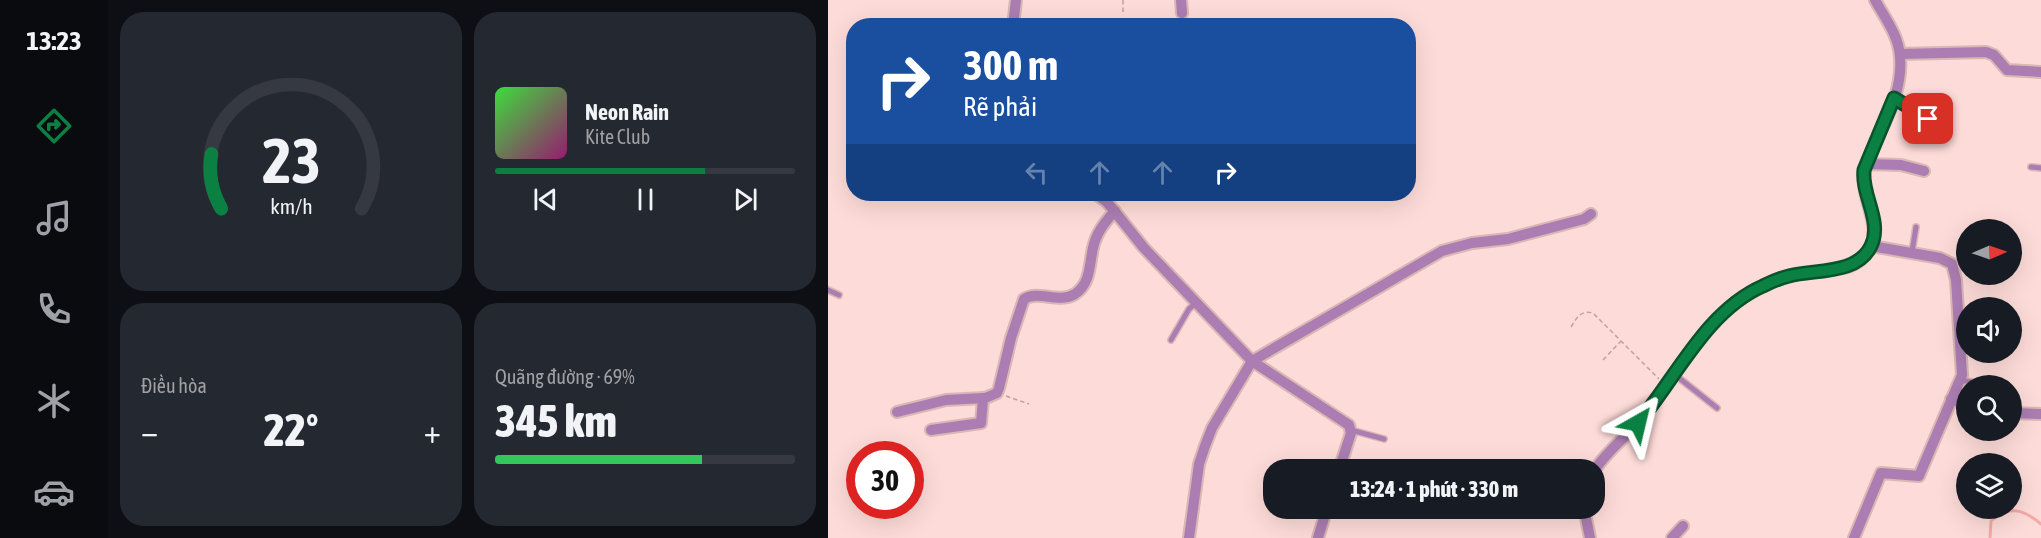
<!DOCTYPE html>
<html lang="vi">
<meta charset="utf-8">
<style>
body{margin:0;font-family:"Asap Condensed",sans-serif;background:#242831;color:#f1f3f6;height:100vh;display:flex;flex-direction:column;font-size:22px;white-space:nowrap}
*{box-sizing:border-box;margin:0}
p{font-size:20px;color:#9ea1a6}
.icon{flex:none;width:33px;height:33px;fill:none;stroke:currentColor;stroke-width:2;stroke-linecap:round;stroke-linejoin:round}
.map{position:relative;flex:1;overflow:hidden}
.panel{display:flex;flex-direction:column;gap:12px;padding:12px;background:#0d0f14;width:720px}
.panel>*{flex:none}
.hud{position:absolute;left:18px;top:18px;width:570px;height:183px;border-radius:24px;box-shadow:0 6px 24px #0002;background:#1a4fa0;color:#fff;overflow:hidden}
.needle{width:39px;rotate:88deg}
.fabs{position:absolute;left:1128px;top:219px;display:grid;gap:12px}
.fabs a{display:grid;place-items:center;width:66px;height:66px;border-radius:50%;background:#171b24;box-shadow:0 6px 24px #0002;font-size:30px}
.speed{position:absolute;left:18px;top:441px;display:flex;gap:12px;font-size:30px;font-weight:700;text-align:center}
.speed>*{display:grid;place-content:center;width:78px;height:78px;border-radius:50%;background:#171b24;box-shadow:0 6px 24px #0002;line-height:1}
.speed .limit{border:9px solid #d22;background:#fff;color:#111}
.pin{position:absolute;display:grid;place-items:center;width:51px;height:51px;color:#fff;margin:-26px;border-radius:12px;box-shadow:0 3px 9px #0006}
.me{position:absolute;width:66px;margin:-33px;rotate:37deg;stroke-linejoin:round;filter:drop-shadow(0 0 4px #0008)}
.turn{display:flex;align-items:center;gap:21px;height:126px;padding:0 18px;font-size:27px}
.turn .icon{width:78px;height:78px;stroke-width:2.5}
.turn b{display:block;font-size:42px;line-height:51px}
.lanes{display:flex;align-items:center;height:57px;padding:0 18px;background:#0003;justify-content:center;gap:30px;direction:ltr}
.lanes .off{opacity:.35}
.big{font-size:45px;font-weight:800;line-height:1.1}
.panel .card{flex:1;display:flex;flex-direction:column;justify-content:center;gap:9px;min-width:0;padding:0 21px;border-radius:24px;background:#242831}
.panel .dial{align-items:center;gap:0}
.dial svg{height:156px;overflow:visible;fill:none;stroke:#363941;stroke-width:7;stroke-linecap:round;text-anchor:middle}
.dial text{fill:#f1f3f6;stroke:none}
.song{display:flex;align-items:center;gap:18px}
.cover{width:72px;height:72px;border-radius:9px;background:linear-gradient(135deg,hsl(120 70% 55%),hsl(320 70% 35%))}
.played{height:6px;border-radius:3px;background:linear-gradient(90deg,#0b8043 70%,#363941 70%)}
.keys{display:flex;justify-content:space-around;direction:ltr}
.heat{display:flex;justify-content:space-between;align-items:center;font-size:33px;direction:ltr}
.charge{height:9px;border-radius:4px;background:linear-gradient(90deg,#34c759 69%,#363941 0)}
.panel .tiles{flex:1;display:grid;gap:12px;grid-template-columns:repeat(2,1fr)}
.trip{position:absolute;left:435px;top:459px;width:342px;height:60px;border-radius:24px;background:#171b24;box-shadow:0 6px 24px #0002;font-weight:800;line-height:60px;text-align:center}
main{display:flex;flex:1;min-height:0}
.tab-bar{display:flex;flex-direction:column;width:108px;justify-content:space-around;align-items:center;background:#090b0e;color:#9ea1a6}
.tab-bar .icon{width:42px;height:42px}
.tab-bar .selected{color:#0b8043}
.tab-bar b{font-size:27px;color:#f1f3f6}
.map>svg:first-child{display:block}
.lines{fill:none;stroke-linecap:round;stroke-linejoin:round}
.stream{stroke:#f5aaa6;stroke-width:3}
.lane-casing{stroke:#d8b7b4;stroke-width:8}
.street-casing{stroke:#d8b7b4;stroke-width:14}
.path{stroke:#c1a09d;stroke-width:1.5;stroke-dasharray:4.5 3;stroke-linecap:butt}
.lane{stroke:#ac7db2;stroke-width:5}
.street{stroke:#ac7db2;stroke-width:10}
.route-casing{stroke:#07532c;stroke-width:15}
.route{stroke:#0b8043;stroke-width:10}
</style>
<main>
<nav class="tab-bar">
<b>13:23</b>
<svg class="icon selected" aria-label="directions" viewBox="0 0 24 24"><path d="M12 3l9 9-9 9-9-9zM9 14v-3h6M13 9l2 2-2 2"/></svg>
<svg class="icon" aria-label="music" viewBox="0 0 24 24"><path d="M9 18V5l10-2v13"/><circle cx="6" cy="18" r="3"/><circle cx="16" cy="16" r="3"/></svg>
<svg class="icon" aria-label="phone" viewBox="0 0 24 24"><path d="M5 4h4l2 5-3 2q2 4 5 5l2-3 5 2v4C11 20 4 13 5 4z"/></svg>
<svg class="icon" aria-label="climate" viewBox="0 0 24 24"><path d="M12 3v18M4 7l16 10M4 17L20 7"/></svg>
<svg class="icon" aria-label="car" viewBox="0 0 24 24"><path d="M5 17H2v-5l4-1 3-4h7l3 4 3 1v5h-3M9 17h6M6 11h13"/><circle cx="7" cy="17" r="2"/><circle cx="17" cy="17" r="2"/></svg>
</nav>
<section class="panel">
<div class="tiles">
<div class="card dial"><svg viewBox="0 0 100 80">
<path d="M14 69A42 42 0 1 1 86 69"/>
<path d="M14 69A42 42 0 0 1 9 41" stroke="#0b8043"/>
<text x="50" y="56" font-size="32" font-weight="700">23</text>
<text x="50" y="72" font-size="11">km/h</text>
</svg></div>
<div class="card">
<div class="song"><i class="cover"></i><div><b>Neon Rain</b><p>Kite Club</p></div></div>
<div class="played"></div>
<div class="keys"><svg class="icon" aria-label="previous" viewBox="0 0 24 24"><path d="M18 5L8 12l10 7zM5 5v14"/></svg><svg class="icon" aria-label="pause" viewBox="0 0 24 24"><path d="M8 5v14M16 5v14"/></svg><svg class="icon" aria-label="next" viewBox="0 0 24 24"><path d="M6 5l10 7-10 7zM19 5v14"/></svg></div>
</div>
<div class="card"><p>Điều hòa</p>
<div class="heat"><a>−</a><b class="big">22°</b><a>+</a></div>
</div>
<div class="card"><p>Quãng đường · 69%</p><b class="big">345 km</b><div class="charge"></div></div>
</div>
</section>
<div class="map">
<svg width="1213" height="538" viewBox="0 0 1213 538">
<rect width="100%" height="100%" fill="#fddbd8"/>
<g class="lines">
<path class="stream" d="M 1162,538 L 1163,521 C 1181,505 1195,509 1213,524"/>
<g class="lane-casing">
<path id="lane" d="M 1068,97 L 1100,119
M 1203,167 L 1213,168
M 1084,252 L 1088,227
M 1137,259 L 1138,257
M 0,290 L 11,295
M 343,340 L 361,309 L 368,303
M 846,374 L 889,408
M 1132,380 L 1161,385
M 523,430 L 556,439"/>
</g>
<g class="street-casing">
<path id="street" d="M 353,0 L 354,13
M 185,26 L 188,0
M 1072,54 L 1158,52 L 1166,55 L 1179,70 L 1213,72
M 1039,164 L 1073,165 L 1096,171
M 268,194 L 279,202 L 316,248 L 424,361 L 521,425 L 523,433 L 511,470
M 1123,399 L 1138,405
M 69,412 L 118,400 L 156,398
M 1184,413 L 1213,414
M 103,430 L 153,423 L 155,399 L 169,393 L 171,388 L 183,338 L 196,299 C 211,290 231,304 247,294 C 263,283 261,265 265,248 C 268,233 277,222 287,211
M 766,471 C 780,449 802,434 818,414 C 853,370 880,312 933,287 C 942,282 953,277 963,275 C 980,272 1016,272 1030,262 C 1061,239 1037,210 1036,182 C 1035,170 1041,159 1045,148 C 1058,119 1075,90 1072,57 C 1071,36 1057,18 1047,0
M 756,508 L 762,538
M 361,538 L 371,464 L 377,446 L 384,428 L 424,361 L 614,251 L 644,243 L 680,239 L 756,219 L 763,214
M 490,538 L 499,508
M 844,538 L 855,526
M 1026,538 L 1053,473 L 1091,476 L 1134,375 L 1128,280 L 1124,264 L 1112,258 L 1043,246"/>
</g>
<path class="path" d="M 295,0 L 295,14
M 743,327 C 749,317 753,310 765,313 L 831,379
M 775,360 L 793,341
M 178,396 L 201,404"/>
<use href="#lane" class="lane"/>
<use href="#street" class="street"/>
</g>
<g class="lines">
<g class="route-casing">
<path id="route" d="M 810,423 C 848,378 878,311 935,286 C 943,282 952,278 961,276 C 987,269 1029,275 1043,246 C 1055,221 1033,195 1036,170 L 1066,98 L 1100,119"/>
</g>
<use href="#route" class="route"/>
</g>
</svg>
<div class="fabs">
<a><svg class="needle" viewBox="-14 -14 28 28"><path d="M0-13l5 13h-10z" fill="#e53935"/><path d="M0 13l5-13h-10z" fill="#9ea1a6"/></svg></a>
<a><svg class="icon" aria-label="sound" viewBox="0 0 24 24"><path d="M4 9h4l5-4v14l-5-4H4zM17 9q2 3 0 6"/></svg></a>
<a><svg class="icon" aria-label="search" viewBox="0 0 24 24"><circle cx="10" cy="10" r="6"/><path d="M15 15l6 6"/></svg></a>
<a><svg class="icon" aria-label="layers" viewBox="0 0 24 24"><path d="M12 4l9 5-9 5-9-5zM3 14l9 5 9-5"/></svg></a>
</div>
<div class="speed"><div class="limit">30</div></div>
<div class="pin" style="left:1100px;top:119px;background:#d93025"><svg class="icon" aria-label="arrive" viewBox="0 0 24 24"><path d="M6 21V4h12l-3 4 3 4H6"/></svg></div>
<svg class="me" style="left:810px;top:423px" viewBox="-20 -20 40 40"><path d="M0-17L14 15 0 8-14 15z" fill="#0b8043" stroke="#fff" stroke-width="4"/></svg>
<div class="trip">13:24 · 1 phút · 330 m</div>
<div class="hud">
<div class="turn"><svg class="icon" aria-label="right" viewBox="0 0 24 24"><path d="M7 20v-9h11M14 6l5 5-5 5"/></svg><div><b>300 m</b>Rẽ phải</div></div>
<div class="lanes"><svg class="icon off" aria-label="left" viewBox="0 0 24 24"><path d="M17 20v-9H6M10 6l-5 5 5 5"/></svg><svg class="icon off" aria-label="ahead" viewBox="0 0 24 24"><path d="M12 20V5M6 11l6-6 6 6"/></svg><svg class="icon off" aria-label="ahead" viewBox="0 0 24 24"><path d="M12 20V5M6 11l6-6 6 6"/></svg><svg class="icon" aria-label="right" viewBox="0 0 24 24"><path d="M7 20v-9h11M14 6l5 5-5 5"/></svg></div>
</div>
</div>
</main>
